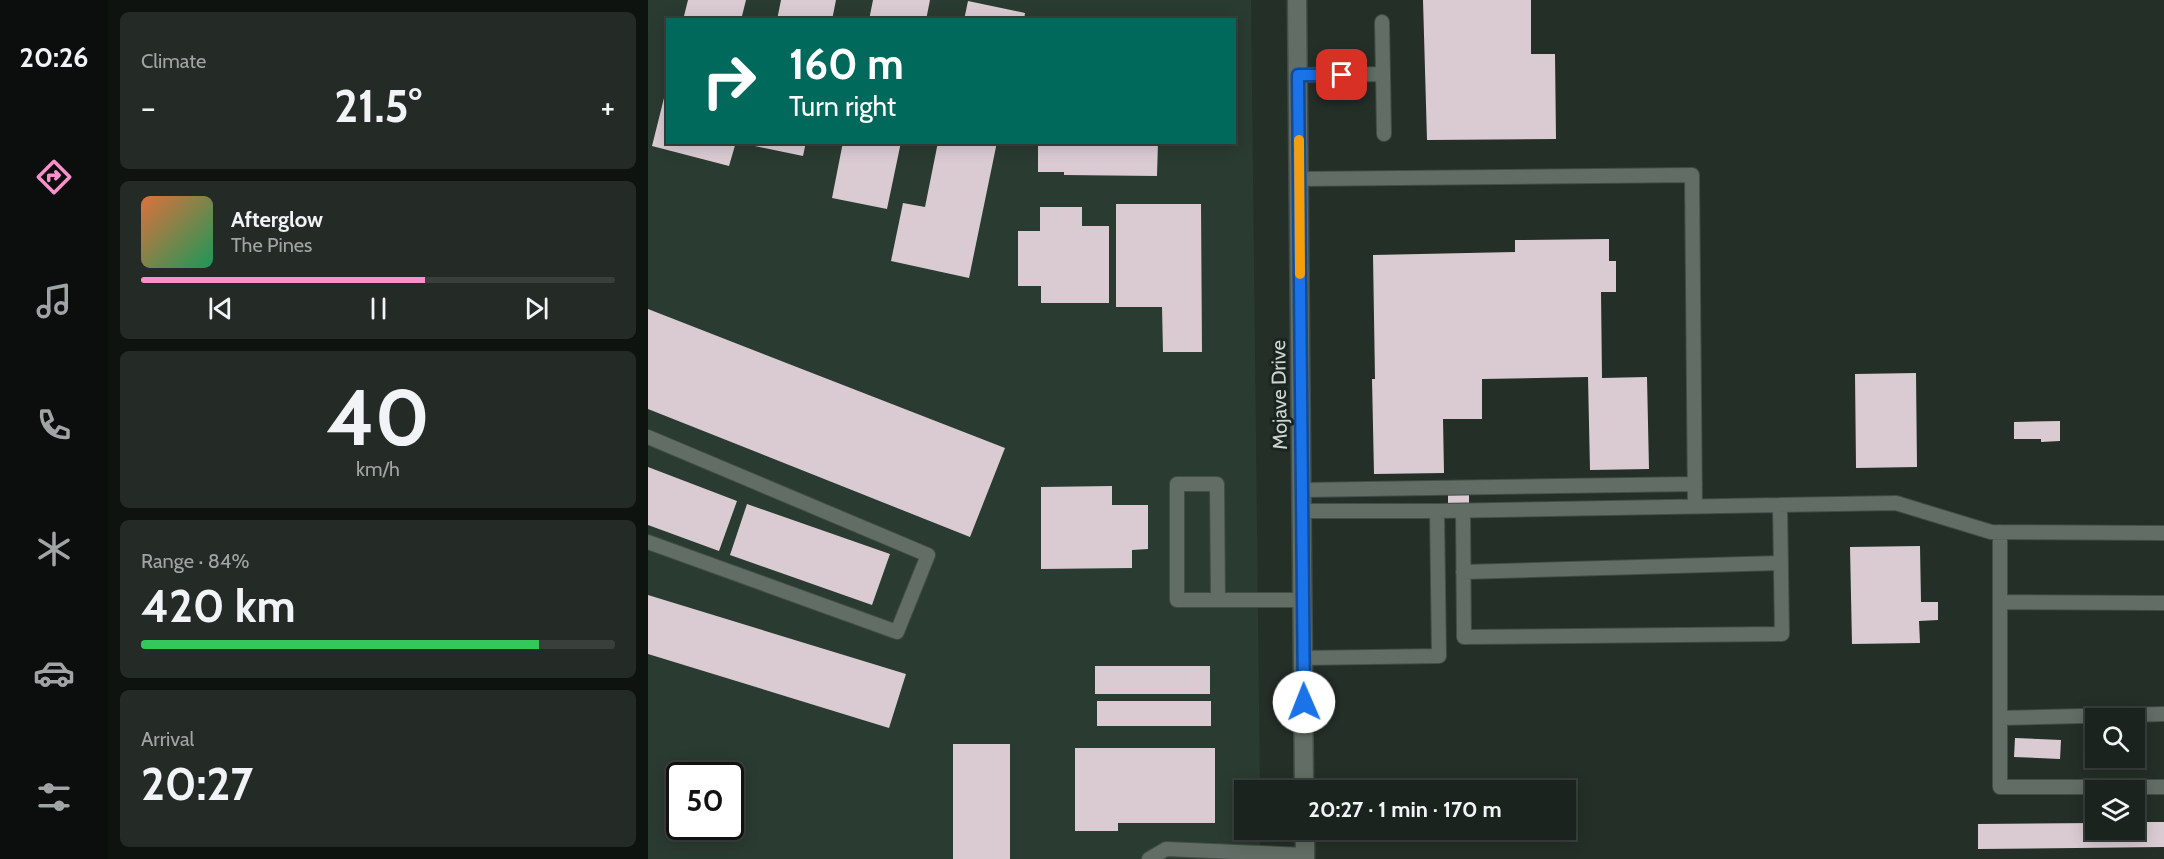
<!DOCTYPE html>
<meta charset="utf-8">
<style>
body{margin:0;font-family:Cabin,sans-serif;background:#242b27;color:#f1f3f6;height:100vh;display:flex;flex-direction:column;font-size:22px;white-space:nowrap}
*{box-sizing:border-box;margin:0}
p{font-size:20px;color:#a0a4a4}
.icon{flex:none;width:33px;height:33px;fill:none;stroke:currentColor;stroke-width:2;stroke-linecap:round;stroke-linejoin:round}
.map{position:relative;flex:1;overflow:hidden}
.sheet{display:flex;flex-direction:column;gap:12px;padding:12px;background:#0f1310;width:540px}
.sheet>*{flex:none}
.hud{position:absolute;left:18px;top:18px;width:570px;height:126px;border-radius:0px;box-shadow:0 3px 15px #0003,0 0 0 2px #39403c;background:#00695c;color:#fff;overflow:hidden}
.tools{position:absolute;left:1437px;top:708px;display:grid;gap:12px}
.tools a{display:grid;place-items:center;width:60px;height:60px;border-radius:0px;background:#1b231e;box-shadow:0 3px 15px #0003,0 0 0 2px #39403c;font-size:30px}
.speed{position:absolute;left:18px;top:762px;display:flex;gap:12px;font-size:30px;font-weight:700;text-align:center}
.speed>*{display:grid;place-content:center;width:78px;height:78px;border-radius:50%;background:#1b231e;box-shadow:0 3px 15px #0003,0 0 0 2px #39403c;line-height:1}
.speed .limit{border:3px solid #111;border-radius:9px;background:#fff;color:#111}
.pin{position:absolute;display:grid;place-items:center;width:51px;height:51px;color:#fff;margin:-26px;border-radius:12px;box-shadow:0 3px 9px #0006}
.me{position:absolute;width:66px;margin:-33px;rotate:359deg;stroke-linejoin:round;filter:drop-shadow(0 0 4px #0008)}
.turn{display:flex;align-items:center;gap:21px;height:126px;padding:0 24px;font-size:27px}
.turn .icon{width:78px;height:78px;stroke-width:2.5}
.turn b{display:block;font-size:42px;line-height:51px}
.big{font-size:45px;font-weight:700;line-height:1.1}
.sheet .tile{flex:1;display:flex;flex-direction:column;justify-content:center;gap:9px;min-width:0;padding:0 21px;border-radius:9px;background:#242b27}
.sheet .dial{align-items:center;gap:0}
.dial b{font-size:78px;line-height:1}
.song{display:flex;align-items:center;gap:18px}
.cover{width:72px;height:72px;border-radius:9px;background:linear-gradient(135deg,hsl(20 70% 55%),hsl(150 70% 35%))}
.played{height:6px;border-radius:3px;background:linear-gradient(90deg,#f890cb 60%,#39403c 60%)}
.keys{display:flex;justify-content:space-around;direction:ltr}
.heat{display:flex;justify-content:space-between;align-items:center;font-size:33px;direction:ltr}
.charge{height:9px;border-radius:4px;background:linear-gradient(90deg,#34c759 84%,#39403c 0)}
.trip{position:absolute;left:586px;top:780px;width:342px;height:60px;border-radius:0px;background:#1b231e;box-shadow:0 3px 15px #0003,0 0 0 2px #39403c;font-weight:700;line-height:60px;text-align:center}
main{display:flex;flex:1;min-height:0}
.tabs{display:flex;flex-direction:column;width:108px;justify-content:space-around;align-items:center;background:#0b0e0c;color:#a0a4a4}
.tabs .icon{width:42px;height:42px}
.tabs .on{color:#f890cb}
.tabs b{font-size:27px;color:#f1f3f6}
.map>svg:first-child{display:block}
.built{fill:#2a3b31;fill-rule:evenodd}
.building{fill:#dacbd3}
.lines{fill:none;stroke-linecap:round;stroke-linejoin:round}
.lane-casing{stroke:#434c47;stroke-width:16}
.secondary-casing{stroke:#434c47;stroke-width:21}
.lane{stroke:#616d65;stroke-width:14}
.secondary{stroke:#616d65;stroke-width:18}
.route-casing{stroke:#114b97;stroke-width:15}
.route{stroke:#1a73e8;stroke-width:10}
.slow{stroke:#f59e0b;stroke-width:10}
.labels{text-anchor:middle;stroke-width:6;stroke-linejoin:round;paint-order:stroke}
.street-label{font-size:20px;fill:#cfd6d2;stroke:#1b251f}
</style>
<main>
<nav class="tabs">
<b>20:26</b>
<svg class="icon on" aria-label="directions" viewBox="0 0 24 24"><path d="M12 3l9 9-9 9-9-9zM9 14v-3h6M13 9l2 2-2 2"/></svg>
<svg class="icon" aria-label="music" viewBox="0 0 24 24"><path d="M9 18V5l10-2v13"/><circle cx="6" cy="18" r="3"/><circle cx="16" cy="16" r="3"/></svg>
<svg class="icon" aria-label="phone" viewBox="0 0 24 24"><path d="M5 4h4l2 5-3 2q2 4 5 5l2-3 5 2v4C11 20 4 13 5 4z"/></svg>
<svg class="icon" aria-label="climate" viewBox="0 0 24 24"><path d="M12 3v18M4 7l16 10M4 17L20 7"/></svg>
<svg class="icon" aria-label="car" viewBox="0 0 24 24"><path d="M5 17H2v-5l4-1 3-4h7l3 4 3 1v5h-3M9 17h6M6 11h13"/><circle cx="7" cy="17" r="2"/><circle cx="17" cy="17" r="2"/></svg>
<svg class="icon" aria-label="filters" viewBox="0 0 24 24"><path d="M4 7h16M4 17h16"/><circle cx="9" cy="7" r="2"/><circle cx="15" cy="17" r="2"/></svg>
</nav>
<section class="sheet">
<div class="tile"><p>Climate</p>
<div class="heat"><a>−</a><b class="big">21.5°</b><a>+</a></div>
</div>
<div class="tile">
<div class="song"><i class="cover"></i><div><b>Afterglow</b><p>The Pines</p></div></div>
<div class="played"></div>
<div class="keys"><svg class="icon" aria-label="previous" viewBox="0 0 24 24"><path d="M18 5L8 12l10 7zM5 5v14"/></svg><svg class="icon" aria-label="pause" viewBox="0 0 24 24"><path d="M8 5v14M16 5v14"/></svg><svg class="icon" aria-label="next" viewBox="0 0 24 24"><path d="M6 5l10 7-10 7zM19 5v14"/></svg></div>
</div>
<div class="tile dial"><b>40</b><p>km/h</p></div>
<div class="tile"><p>Range · 84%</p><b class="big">420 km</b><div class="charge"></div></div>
<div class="tile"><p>Arrival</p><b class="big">20:27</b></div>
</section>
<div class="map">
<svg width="1516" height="859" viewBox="0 0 1516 859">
<rect width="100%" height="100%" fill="#242f28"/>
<path class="built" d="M 0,0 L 603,0 L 612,790 L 597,790 L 597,830 L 612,830 L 612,859 L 0,859 ZM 20,20 L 586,20 L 586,142 L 20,142 ZM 32,776 L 82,776 L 82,826 L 32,826 Z"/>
<path class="building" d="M 40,0 L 98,0 L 93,20 L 35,20 Z
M 133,0 L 188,0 L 184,20 L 129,20 Z
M 225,0 L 282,0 L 278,20 L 221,20 Z
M 775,0 L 883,0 L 883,54 L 907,54 L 908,139 L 779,140 Z
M 320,1 L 377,13 L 376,20 L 316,20 Z
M 19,86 L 20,142 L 88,142 L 81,166 L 4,146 Z
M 103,142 L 158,142 L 155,156 L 102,145 Z
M 195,142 L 253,142 L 239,209 L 184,198 Z
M 290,142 L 349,142 L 321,278 L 243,261 L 255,203 L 277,207 Z
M 390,142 L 510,142 L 509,176 L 416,175 L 416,172 L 390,172 Z
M 468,204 L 553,204 L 554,352 L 515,352 L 514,307 L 468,307 Z
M 392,207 L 434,207 L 434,226 L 461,226 L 461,303 L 393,303 L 393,286 L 370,286 L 370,231 L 392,231 Z
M 961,239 L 961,261 L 968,261 L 968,292 L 953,292 L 954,378 L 999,377 L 1001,469 L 942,470 L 940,377 L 834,379 L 834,419 L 795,419 L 796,473 L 726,474 L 724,379 L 727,379 L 725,255 L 867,252 L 867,240 Z
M 0,309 L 357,448 L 322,537 L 0,409 Z
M 1268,373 L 1269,467 L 1208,468 L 1207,374 Z
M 1412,421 L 1412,441 L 1393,442 L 1393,439 L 1366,439 L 1366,422 Z
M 0,467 L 89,501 L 71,551 L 0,525 Z
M 464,486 L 464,505 L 500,505 L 500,549 L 484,550 L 484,568 L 393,569 L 393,487 Z
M 800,495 L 821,495 L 821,503 L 800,503 Z
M 99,504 L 242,554 L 224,605 L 82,555 Z
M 1272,546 L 1273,602 L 1290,602 L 1290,620 L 1271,621 L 1272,643 L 1204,644 L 1202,547 Z
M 0,595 L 258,674 L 241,728 L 0,654 Z
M 447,666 L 562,666 L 562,694 L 447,694 Z
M 449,701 L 563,701 L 563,726 L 449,726 Z
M 1367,738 L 1413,740 L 1412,759 L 1366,757 Z
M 305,744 L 362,744 L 362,859 L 305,859 Z
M 427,748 L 567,748 L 567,823 L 470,823 L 470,831 L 427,831 Z
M 1486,822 L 1516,822 L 1516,847 L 1330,849 L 1330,824 L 1448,823 L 1448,830 L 1486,830 Z"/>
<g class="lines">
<g class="lane-casing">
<path id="lane" d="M 735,74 L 736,134
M 650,75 L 735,74 L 734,22
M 651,179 L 1044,175 L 1047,506
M 0,437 L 280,555 L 249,632 L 0,542
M 654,490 L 1047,484
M 654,511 L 789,511 L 791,656 L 655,658
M 789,511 L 1248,503 L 1343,532 L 1516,533
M 815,511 L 816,637 L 1134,634 L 1132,505
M 1352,532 L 1352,787 L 1516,787
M 815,572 L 1133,563
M 570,600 L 569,484 L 529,484 L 529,600 L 655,600
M 1352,602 L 1516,603
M 1352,718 L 1516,714
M 501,859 L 518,849 L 657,855"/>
</g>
<g class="secondary-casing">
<path id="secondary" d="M 649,0 L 656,790
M 657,830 L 657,859"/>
</g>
<use href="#lane" class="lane"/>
<use href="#secondary" class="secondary"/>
</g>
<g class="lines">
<g class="route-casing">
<path id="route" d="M 656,702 L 650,75 L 694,75"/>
</g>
<use href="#route" class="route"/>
<path class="slow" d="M 651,140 L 652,274"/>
</g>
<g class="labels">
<g class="street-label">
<text transform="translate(631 395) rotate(-91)" y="7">Mojave Drive</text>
</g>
</g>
</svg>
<div class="tools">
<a><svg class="icon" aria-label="search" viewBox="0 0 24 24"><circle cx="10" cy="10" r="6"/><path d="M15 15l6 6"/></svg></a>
<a><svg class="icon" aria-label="layers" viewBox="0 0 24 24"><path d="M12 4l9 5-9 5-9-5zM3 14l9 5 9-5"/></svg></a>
</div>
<div class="speed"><div class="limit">50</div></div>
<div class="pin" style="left:694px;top:75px;background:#d93025"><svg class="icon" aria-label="arrive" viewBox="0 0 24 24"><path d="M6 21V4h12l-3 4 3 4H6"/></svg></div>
<svg class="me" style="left:656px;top:702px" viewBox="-20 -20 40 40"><circle r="19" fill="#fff"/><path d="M0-13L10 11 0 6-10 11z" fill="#1a73e8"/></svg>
<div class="trip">20:27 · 1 min · 170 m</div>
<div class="hud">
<div class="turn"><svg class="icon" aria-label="right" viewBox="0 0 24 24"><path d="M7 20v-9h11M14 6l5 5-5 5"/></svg><div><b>160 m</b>Turn right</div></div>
</div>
</div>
</main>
